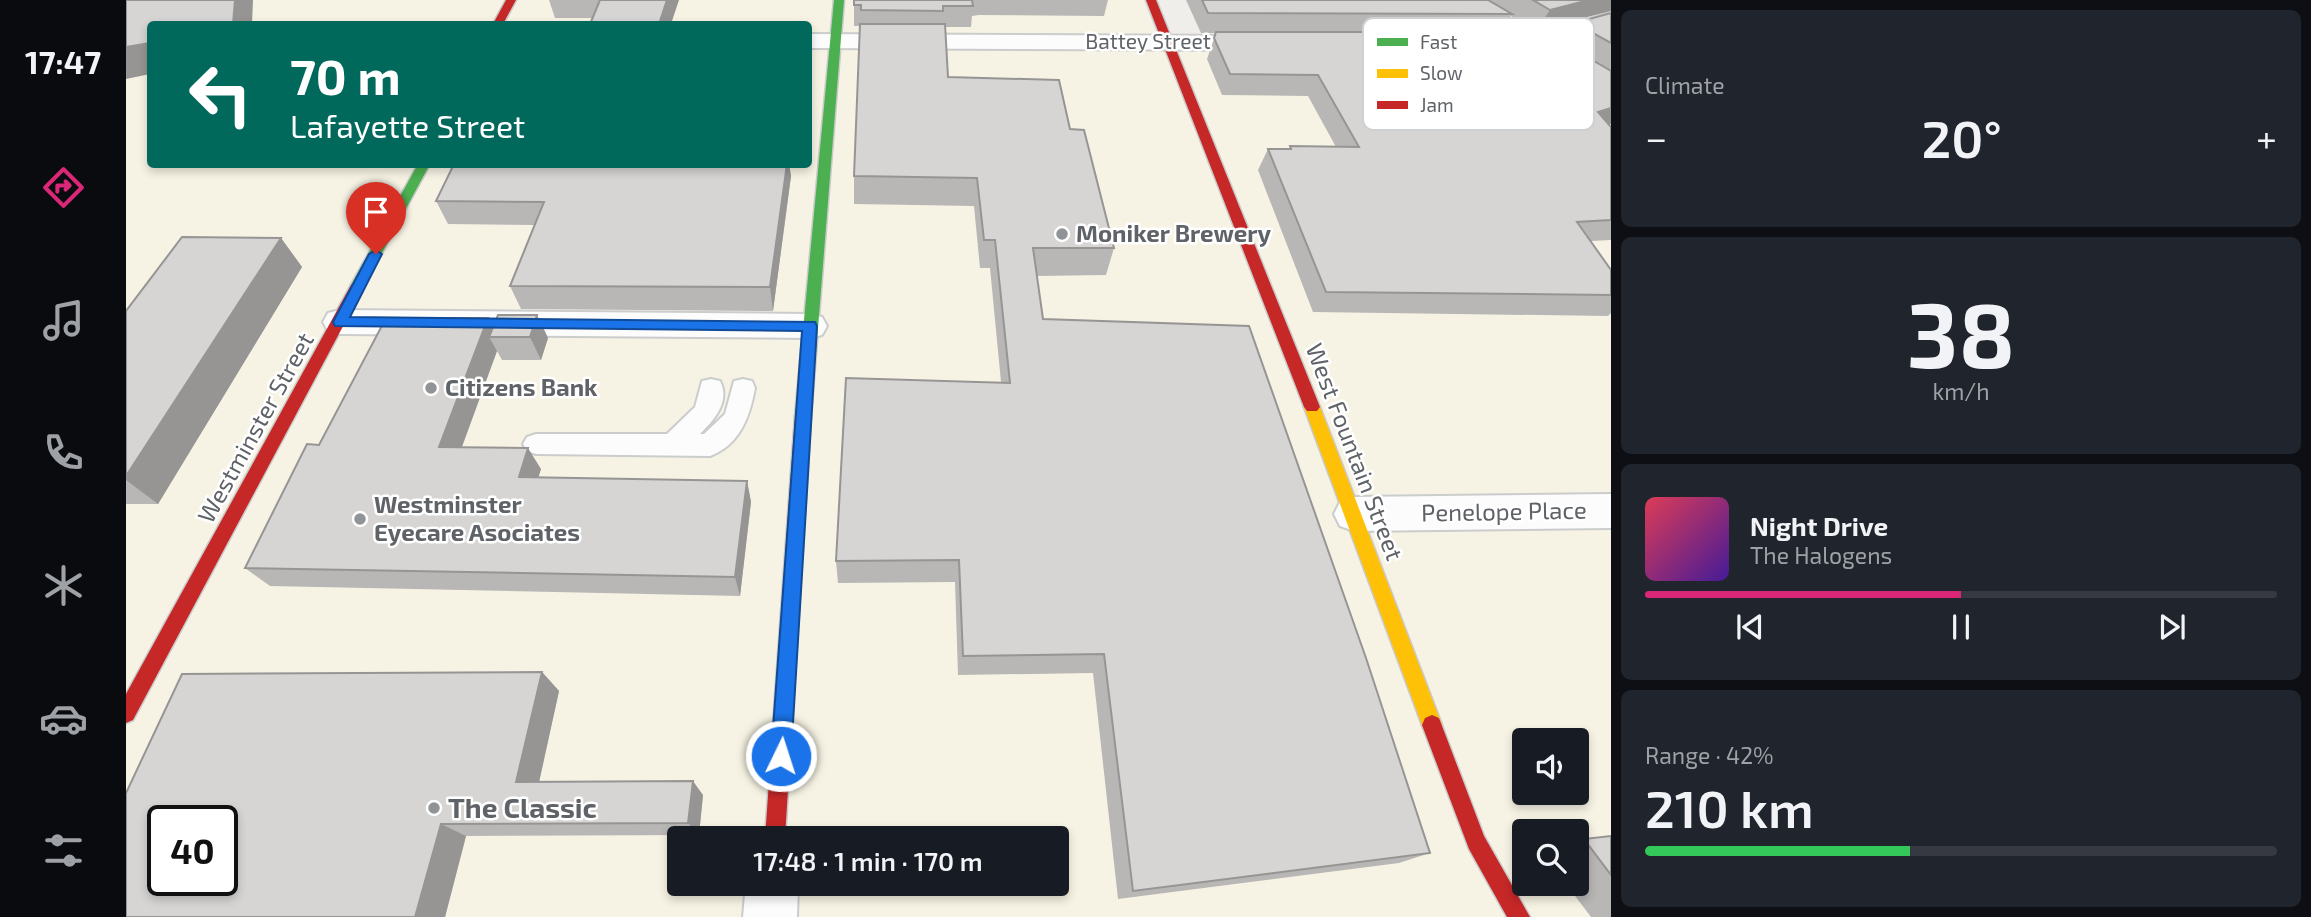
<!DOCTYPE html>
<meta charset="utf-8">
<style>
body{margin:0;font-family:"Exo 2",sans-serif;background:#20242c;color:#f1f3f6;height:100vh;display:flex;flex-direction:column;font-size:26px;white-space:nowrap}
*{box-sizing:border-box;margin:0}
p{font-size:23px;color:#9ea1a6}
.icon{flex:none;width:38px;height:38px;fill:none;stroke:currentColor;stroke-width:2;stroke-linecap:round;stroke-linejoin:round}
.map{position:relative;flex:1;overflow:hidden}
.drawer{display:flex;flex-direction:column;gap:10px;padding:10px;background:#0d0f14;width:700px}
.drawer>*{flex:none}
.guide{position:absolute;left:21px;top:21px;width:665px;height:147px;border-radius:7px;box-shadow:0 4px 10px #0003;background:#00695c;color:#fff;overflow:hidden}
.buttons{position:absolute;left:1386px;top:728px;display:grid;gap:14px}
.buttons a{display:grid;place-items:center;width:77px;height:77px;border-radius:7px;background:#171b24;box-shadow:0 4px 10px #0003;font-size:35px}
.speed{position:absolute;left:21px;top:805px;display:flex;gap:14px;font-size:35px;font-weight:700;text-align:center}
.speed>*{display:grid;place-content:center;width:91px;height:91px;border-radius:50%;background:#171b24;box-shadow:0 4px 10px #0003;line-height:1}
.speed .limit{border:4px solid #111;border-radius:10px;background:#fff;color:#111}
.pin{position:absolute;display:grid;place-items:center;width:60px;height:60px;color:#fff;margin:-72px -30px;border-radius:50% 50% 50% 0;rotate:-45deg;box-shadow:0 0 7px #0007}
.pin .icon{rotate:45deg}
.me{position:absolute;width:77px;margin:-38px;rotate:4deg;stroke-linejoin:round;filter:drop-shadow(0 0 5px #0008)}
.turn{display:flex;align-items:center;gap:24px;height:147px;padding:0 28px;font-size:32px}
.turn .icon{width:91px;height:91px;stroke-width:2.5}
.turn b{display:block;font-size:49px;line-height:60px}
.big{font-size:52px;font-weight:600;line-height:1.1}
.drawer .tile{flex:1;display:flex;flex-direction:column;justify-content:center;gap:10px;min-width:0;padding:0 24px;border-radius:10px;background:#20242c}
.drawer .dial{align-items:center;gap:0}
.dial b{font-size:91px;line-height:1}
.song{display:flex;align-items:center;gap:21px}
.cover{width:84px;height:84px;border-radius:10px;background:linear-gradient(135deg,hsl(350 70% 55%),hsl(260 70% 35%))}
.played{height:7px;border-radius:4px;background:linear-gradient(90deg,#db2777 50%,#363941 50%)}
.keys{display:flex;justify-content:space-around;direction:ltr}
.heat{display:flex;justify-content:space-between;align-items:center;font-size:38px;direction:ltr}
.charge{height:10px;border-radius:5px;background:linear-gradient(90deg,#34c759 42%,#363941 0)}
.trip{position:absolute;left:541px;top:826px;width:402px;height:70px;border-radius:7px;background:#171b24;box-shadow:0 4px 10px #0003;font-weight:600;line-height:70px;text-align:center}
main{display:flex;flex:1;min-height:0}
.tab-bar{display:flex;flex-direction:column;width:126px;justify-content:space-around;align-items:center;background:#090b0e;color:#9ea1a6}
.tab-bar .icon{width:49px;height:49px}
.tab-bar .active{color:#db2777}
.tab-bar b{font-size:32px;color:#f1f3f6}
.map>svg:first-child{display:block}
.commercial{fill:#f7f3e4;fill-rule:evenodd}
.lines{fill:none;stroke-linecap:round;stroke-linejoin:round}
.lane-casing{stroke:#cbcccc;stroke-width:4}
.street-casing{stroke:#cbcccc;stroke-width:4}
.fast-casing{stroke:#cacacb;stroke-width:3}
.slow-casing{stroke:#cacacb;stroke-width:3}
.jam-casing{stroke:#cacacb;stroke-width:3}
.lane{fill:#fdfcfc;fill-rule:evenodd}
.street{fill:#fdfcfc;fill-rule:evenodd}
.fast{fill:#4caf50;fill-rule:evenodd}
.slow{fill:#ffc107;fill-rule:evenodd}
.jam{fill:#c62828;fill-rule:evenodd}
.wall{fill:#b8b7b5}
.shaded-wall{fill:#969594}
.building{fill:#d6d5d3;stroke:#969594;stroke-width:2;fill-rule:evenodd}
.route{fill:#1a73e8;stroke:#114b97;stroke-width:2}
.poi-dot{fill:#919496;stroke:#fff;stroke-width:2.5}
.labels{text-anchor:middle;stroke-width:5;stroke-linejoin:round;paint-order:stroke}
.far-street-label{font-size:21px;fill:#5f6368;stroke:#fff}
.poi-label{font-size:24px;font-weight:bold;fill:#5f6368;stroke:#fff;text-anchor:start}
.street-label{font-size:24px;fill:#5f6368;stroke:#fff}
.near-poi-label{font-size:28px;font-weight:bold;fill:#5f6368;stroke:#fff;text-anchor:start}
.key{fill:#fff;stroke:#cfd0d2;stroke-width:2}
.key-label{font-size:19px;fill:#5f6368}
</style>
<main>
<nav class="tab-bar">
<b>17:47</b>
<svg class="icon active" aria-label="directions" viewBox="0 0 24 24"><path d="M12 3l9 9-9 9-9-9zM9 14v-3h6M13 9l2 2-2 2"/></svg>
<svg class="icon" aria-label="music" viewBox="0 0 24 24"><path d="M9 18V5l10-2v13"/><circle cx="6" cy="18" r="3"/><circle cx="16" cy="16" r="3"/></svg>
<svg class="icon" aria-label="phone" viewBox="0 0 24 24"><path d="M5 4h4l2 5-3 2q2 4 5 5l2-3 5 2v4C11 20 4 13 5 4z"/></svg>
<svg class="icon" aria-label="climate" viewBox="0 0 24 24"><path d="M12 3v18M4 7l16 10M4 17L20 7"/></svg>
<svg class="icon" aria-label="car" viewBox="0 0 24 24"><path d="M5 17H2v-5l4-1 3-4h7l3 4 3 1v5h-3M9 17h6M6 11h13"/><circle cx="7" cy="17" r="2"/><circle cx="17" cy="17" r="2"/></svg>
<svg class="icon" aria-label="filters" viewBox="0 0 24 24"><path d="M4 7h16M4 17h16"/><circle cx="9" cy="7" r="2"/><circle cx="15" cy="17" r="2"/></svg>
</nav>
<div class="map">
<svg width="1485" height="917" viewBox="0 0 1485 917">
<rect width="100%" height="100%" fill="#efeeea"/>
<path class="commercial" d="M 103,0 L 1017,0 L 1031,37 L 1485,90 L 1485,917 L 0,917 L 0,18 ZM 24,24 L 682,24 L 682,164 L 24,164 ZM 1398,740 L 1451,740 L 1451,793 L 1398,793 ZM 37,821 L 96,821 L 96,880 L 37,880 ZM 1398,831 L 1451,831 L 1451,884 L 1398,884 ZM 553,838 L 931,838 L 931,884 L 553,884 Z"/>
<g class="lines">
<g class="lane-casing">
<path id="lane" d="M 585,379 L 594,381 C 605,402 587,421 574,434 L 578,434 L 599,414 L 608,381 L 617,379 L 626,381 L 629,388 C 624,416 614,445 584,456 L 410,454 L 401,451 L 397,444 L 401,437 L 410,434 L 541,434 L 569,407 L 576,381 Z"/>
</g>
<g class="street-casing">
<path id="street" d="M 1485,13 L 1485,28 C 1450,38 1403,59 1366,50 L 1363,45 L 1366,40 L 1406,35 Z
M 682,34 L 1140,36 L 1149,38 L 1152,43 L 1149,48 L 1140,50 L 682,48 Z
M 214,310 L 684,314 L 696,317 L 701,326 L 696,335 L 684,338 L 214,334 L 202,331 L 197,322 L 202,313 Z
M 1485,494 L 1485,528 L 1228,531 L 1214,526 L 1208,514 L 1214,502 L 1228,497 Z
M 620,884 L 672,884 L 671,917 L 617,917 Z"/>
</g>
<g class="fast-casing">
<path id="fast" d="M 708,0 L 718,0 L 685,416 L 677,422 L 669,416 Z
M 292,164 L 304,164 L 237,288 L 227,288 L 225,285 Z"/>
</g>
<g class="slow-casing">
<path id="slow" d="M 1186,401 L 1194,407 L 1316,725 L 1313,732 L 1306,735 L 1299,732 L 1296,725 L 1178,407 Z"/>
</g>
<g class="jam-casing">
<path id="jam" d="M 380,0 L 390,0 L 377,24 L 367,24 Z
M 1020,0 L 1030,0 L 1194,407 L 1191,411 L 1181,411 L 1178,407 Z
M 232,280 L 239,285 L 7,720 L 0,723 L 0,694 L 225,285 Z
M 677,410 L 685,416 L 659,838 L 639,838 L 669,416 Z
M 1306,715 L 1313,718 L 1358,836 L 1404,917 L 1381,917 L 1343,849 L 1296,725 L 1299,718 Z"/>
</g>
<use href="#lane" class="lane"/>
<use href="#street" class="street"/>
<use href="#fast" class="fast"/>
<use href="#slow" class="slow"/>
<use href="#jam" class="jam"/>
</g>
<path class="wall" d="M 423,0 L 553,0 L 467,18 L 429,18 Z
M 728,0 L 982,0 L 978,16 L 853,15 L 846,16 L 845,27 L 819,27 L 822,77 L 944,129 L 988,248 L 980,275 L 911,276 L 917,319 L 1304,853 L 1273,863 L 992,899 L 967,673 L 832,675 L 829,582 L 712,583 L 710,561 L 875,382 L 864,268 L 854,268 L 848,206 L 728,204 L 728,176 L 734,26 L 728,26 Z
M 1060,0 L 1485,0 L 1410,30 L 1385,16 L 1375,32 L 1436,43 L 1449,23 L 1485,13 L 1485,124 L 1483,124 L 1485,127 L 1485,240 L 1465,241 L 1485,270 L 1485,313 L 1482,316 L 1187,312 L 1132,170 L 1142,149 L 1163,149 L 1164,146 L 1210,147 L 1182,96 L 1096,95 L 1081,59 L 1090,33 L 1075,33 Z
M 328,164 L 663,164 L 665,176 L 647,311 L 395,309 L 384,286 L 408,225 L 322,224 L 310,201 Z
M 155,238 L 176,267 L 32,504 L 0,504 L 0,311 Z
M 411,315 L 422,338 L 415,360 L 376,360 L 371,351 L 336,447 L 415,469 L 412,477 L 621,481 L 625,502 L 614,596 L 144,586 L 119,568 L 193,445 L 362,318 L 367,328 Z
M 416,672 L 433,691 L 413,782 L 577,795 L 573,835 L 340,836 L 319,917 L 0,917 Z
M 1485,836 L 1485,917 L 1465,917 L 1440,884 L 1451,884 L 1451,841 Z"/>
<path class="shaded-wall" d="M 109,0 L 127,0 L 126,24 L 107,24 Z
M 541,0 L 553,0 L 545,24 L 533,24 Z
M 1463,0 L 1485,0 L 1485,11 L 1410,30 L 1424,10 Z
M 24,43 L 24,74 L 0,79 L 0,47 Z
M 1485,108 L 1485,124 L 1456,133 L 1472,112 Z
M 661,164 L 663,164 L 665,176 L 647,311 L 644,287 Z
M 155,238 L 176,267 L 32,504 L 0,480 L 0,476 Z
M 411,315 L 422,338 L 415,360 L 404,337 Z
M 362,318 L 372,337 L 363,337 L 371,351 L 328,468 L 313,447 Z
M 402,448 L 415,469 L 406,498 L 393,477 Z
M 621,481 L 625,502 L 614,596 L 609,577 Z
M 416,672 L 433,691 L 410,796 L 390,782 Z
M 567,781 L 577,795 L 573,835 L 562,823 Z
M 315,824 L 340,836 L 319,917 L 289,917 Z"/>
<path class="building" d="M 0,0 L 109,0 L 107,24 L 24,24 L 24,43 L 0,47 Z
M 474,0 L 541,0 L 533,24 L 464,24 Z
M 728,0 L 846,0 L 847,6 L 817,6 L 817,11 L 735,10 L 735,5 L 728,5 Z
M 1076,0 L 1362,0 L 1386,14 L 1082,13 Z
M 1407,0 L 1463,0 L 1424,10 Z
M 1485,13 L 1485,43 L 1449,23 Z
M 734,24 L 819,24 L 822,77 L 933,80 L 944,129 L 958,130 L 988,248 L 907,248 L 917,319 L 1123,326 L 1240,658 L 1304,853 L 1007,891 L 978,654 L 837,656 L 833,560 L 710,561 L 720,378 L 884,383 L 869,240 L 858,240 L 851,178 L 728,176 Z
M 1090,32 L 1418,32 L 1485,71 L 1485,108 L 1472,112 L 1485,127 L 1485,220 L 1451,222 L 1485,270 L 1485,295 L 1200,292 L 1142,149 L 1165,149 L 1164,146 L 1233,147 L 1192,75 L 1104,74 L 1088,38 Z
M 328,164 L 661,164 L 644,287 L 384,286 L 418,202 L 310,201 Z
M 56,237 L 155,238 L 0,476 L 0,311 Z
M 372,315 L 411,315 L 404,337 L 363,337 Z
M 260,318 L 362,318 L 313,447 L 402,448 L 393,477 L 621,481 L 609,577 L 119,568 L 181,444 L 193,445 Z
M 416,672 L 390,782 L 567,781 L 562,823 L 315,824 L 289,917 L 0,917 L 0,793 L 56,674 ZM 37,821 L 96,821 L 96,880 L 37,880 Z
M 1485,836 L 1485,875 L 1458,839 Z"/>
<path class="route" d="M 250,250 L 256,254 L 224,317 L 689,322 L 691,326 L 665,756 L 662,763 L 655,766 L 648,763 L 645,756 L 676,331 L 209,326 L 207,322 L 243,254 Z"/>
<g class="poi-dot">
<circle cx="936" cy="234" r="7"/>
<circle cx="305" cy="388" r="7"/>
<circle cx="234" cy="519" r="7"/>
<circle cx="308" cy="808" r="7"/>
</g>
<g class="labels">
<g class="far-street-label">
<text x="1022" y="49">Battey Street</text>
</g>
<g class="poi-label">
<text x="950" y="242">Moniker Brewery</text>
<text x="319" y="396">Citizens Bank</text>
<text x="248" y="513">Westminster<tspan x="248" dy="28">Eyecare Asociates</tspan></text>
</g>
<g class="street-label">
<text transform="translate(130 428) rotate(-61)" y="8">Westminster Street</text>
<text transform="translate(1228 452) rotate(69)" y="8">West Fountain Street</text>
<text transform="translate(1378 512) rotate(-1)" y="8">Penelope Place</text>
</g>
<g class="near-poi-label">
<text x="322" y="818">The Classic</text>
</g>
</g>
<rect x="1237" y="18" width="231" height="112" rx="10" class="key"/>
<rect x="1251" y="38" width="31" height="8" fill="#4caf50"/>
<rect x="1251" y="69" width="31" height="9" fill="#ffc107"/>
<rect x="1251" y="101" width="31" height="8" fill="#c62828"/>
<g class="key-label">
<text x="1294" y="49">Fast</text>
<text x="1294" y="80">Slow</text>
<text x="1294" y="112">Jam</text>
</g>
</svg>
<div class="buttons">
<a><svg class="icon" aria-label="sound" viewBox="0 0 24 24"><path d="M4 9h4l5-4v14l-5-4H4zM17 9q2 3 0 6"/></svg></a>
<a><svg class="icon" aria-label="search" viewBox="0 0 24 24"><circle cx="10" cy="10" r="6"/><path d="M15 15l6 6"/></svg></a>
</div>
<div class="speed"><div class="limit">40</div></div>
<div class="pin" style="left:250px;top:254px;background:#d93025"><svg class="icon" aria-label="arrive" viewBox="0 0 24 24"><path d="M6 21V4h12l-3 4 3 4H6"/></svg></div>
<svg class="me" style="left:655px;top:756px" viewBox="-20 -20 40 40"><circle r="17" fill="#1a73e8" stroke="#fff" stroke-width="3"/><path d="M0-11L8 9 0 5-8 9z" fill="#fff"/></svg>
<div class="trip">17:48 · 1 min · 170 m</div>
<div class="guide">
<div class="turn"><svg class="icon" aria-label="left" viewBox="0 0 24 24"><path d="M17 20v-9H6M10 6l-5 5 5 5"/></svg><div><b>70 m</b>Lafayette Street</div></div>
</div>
</div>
<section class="drawer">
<div class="tile"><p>Climate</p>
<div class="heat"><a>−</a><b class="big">20°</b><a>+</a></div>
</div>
<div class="tile dial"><b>38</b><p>km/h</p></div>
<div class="tile">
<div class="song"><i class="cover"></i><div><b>Night Drive</b><p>The Halogens</p></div></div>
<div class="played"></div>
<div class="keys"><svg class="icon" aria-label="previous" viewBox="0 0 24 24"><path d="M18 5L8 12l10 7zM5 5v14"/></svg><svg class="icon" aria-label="pause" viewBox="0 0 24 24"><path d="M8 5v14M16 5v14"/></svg><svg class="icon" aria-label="next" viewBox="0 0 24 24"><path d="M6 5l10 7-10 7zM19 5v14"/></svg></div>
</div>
<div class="tile"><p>Range · 42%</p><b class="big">210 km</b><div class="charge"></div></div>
</section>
</main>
